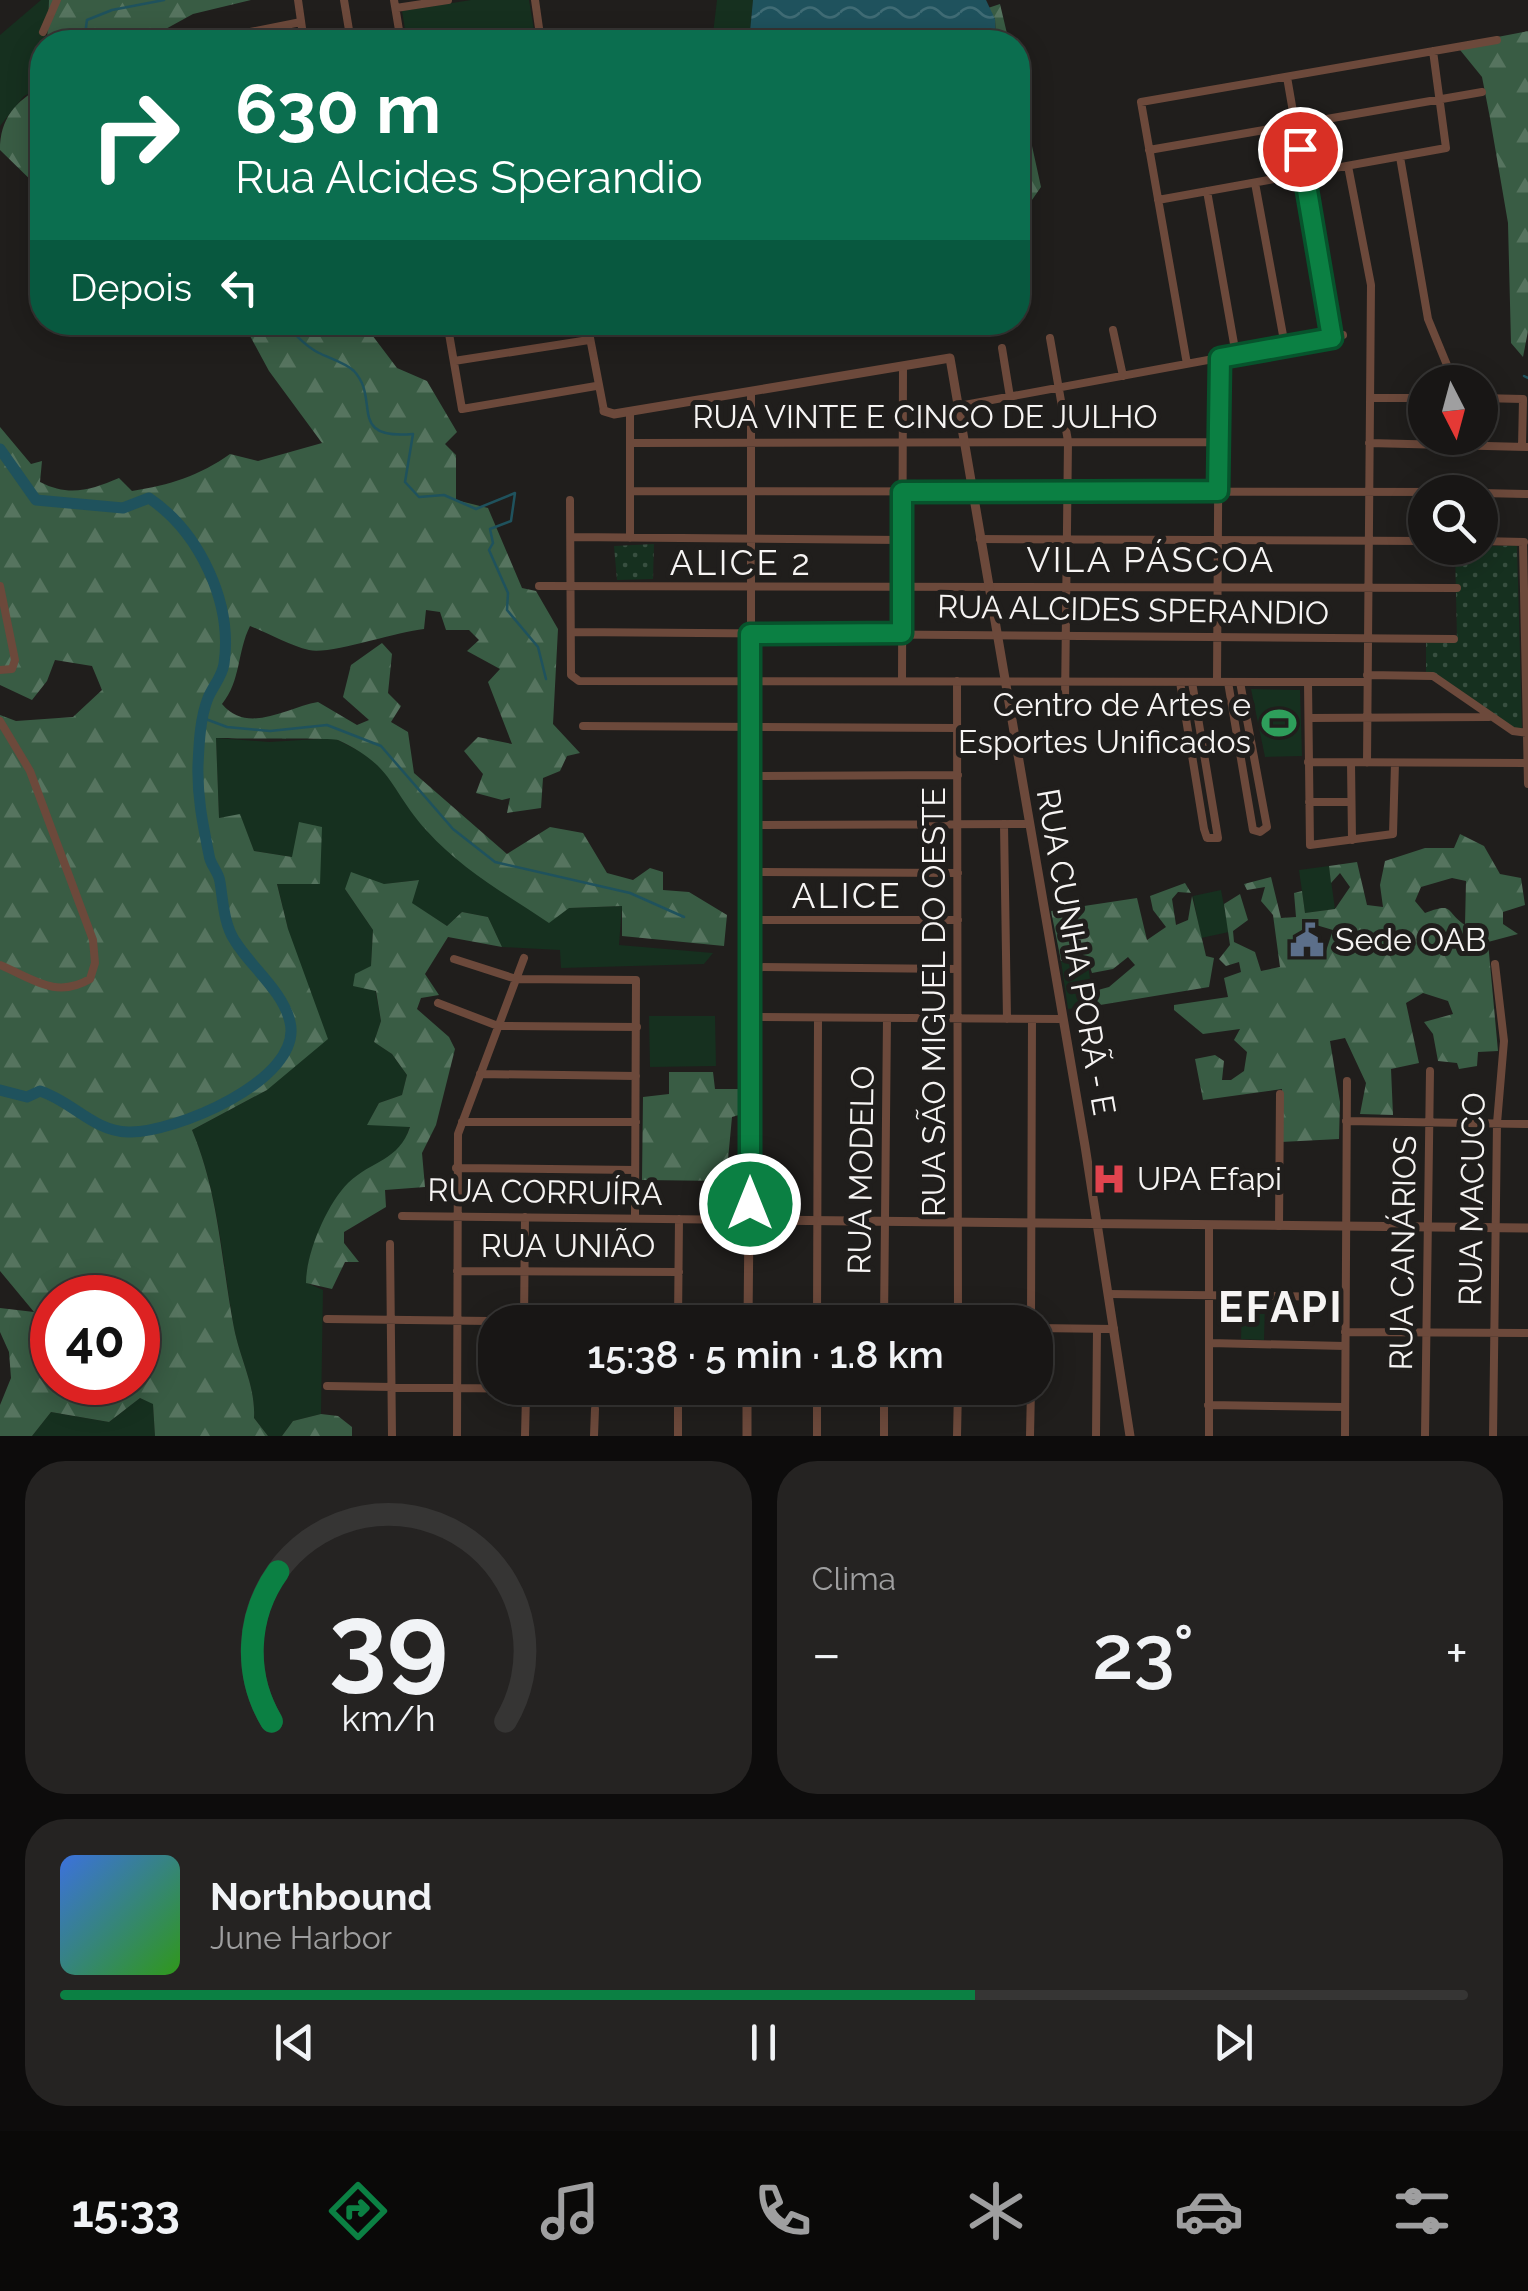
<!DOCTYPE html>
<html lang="pt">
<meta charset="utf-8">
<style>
body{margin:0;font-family:Raleway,sans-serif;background:#252322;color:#f1f3f6;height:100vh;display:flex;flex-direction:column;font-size:38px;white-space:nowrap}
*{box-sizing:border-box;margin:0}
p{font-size:32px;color:#9f9fa0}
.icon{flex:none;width:55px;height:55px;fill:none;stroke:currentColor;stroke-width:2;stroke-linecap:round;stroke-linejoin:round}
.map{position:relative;height:1436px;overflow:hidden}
.panel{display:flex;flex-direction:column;gap:25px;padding:25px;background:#0d0c0c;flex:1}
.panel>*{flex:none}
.top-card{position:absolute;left:30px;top:30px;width:1000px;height:305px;border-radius:40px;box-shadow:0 5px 25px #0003,0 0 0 2px #363534;background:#0b6e4f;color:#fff;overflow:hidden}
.needle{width:65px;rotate:174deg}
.fabs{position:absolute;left:1408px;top:365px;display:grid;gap:20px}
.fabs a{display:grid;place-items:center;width:90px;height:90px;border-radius:50%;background:#181615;box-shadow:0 5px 25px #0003,0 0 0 2px #363534;font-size:50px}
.speed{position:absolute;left:30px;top:1275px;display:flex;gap:20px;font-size:50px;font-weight:700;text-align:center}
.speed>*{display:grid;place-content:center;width:130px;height:130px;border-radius:50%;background:#181615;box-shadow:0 5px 25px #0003,0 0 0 2px #363534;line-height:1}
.speed .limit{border:15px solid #d22;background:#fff;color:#111}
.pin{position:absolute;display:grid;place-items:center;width:85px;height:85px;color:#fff;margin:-42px;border:5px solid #fff;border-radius:50%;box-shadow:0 2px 10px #0007}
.me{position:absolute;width:110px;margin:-55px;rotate:0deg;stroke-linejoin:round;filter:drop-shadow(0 0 8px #0008)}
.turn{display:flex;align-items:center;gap:35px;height:210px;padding:0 40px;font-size:45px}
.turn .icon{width:130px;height:130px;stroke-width:2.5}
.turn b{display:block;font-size:70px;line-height:85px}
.then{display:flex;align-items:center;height:95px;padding:0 40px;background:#0003;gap:20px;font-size:38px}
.big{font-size:75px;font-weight:600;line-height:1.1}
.panel .tile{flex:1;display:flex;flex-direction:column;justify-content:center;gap:15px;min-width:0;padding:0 35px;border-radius:40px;background:#252322}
.panel .dial{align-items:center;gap:0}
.dial svg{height:260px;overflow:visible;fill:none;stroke:#363534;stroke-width:7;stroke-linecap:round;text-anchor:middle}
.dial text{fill:#f1f3f6;stroke:none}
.song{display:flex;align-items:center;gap:30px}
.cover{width:120px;height:120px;border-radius:15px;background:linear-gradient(135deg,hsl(220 70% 55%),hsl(110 70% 35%))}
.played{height:10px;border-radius:5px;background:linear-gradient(90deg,#0b8043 65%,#363534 65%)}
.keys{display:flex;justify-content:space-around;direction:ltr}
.heat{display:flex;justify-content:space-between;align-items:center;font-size:55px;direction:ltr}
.panel .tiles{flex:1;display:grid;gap:25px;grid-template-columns:1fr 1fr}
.tile:last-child{grid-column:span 2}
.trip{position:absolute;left:478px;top:1305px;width:575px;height:100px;border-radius:40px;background:#181615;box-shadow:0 5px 25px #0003,0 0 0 2px #363534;font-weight:600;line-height:100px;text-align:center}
.dock{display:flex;height:160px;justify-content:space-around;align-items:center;background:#0a0908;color:#9f9fa0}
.dock .icon{width:70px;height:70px}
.dock .selected{color:#0b8043}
.dock b{font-size:45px;color:#f1f3f6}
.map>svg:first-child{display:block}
.grass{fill:#16301f}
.forest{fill:url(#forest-firs);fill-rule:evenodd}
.park{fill:url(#park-dots)}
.water{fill:url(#water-waves)}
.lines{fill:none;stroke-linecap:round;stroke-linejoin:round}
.stream{stroke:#1f525d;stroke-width:2.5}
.river{stroke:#1f525d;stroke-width:11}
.minor{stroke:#6c493b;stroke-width:8}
.tertiary{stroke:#6c493b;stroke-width:9}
.route-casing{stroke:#07532c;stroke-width:25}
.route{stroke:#0b8043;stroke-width:18}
.labels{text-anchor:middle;stroke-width:10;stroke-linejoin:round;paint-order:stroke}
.street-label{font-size:32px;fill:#f6f4f3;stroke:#201e1c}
.poi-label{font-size:32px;fill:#f6f4f3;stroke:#201e1c;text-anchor:start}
.neighbourhood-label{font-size:35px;letter-spacing:2.5px;fill:#f6f4f3;stroke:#201e1c}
.district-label{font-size:42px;font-weight:bold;letter-spacing:2.5px;fill:#f6f4f3;stroke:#201e1c}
</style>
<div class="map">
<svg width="1528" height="1436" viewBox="0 0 1528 1436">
<defs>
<pattern id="forest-firs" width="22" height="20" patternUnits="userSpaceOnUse" patternTransform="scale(2.5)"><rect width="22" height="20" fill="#395c44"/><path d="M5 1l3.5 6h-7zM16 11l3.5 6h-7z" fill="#56745f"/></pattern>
<pattern id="park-dots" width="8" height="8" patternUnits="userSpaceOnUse" patternTransform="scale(2.5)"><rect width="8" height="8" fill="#16301f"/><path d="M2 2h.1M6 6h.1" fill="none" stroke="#384f40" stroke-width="1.8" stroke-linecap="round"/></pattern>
<pattern id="water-waves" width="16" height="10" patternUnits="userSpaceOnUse" patternTransform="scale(2.5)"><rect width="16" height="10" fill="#1f525d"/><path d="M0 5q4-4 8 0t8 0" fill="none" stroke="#406c75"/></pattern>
</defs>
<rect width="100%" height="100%" fill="#201e1c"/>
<path class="grass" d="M 41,0 L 49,0 L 42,87 L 24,96 L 0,126 L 0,35 Z
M 471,0 L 529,0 L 536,42 L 407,42 L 402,11 Z
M 717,0 L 753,0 L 749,42 L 712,42 Z
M 1251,689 L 1300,690 L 1302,756 L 1265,757 Z
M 216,738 L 269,742 L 334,738 L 380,762 L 426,830 L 569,908 L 622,906 L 619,945 L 713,953 L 704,964 L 561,968 L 560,950 L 502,947 L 488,917 L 462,912 L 447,926 L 411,903 L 418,880 L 345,889 L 373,930 L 371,967 L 381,1021 L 374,1042 L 392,1054 L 407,1075 L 402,1095 L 379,1103 L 368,1124 L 410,1126 L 403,1147 C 360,1172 305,1230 307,1283 L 323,1290 L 321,1414 L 293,1421 L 282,1436 L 268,1436 L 254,1418 C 256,1387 240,1359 234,1328 C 222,1260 219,1194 192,1130 L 267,1090 L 288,929 L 277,883 L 292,857 L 254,851 L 240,815 L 219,818 Z
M 1329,866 L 1335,909 L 1305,913 L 1299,870 Z
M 1221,890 L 1229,932 L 1201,938 L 1193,896 Z
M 1087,958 L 1094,1006 L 1068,1009 L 1061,961 Z
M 649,1016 L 715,1016 L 716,1066 L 650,1067 Z
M 1242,1301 L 1265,1301 L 1264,1340 L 1241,1339 Z
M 140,1398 L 153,1403 L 155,1436 L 32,1436 L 51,1412 L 109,1422 Z"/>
<path class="forest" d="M 49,0 L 251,0 L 193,14 L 142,42 L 47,42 Z
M 1000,4 L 1009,42 L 996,42 L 995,19 L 988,8 Z
M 1528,31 L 1528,331 L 1523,357 L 1511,343 L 1508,223 L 1490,118 L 1482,77 L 1456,45 Z
M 1018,82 L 1041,187 L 1018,220 Z
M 42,87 L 42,191 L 0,150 C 0,119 15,101 42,87 Z
M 243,323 L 363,323 L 397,368 L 427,381 L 457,432 L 445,444 L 456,455 L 456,500 L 488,508 L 522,588 L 536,591 L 558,629 L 553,724 L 580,753 L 567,756 L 560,771 L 543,778 L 541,808 L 507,813 L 510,798 L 502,800 L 476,793 L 483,774 L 464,751 L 478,737 L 512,744 L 488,682 L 500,669 L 467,651 L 479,640 L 469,630 L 446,630 L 440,612 L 426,610 L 424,629 C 395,632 330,655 309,650 C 290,646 268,633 250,626 C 237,652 241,681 222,704 C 248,735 288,707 318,702 L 357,725 L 369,720 L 343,697 L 351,665 L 382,643 L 392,654 L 388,693 L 401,706 L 391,722 L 408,732 L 414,773 L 507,854 L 550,827 L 583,833 L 607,873 L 633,880 L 650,868 L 663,872 L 663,890 L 689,892 L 727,915 L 724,946 L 622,936 L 622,906 L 569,908 L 549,923 C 507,895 461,869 427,831 C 390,791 395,766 338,740 C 332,738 235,739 216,738 L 219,818 L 240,814 L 254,851 L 292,857 L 299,822 L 322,827 L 320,884 L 277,884 L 288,929 L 328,1039 L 267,1090 L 192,1130 C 219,1194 221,1260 234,1328 C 240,1359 256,1387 254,1418 L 268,1436 L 155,1436 L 153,1404 L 140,1398 L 109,1422 L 51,1412 L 32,1436 L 0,1436 L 0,1405 L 11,1378 L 9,1352 L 0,1332 L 0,1308 L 34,1312 L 0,1271 L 0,715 L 16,721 L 73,717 L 102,690 L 92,666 L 55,660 L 47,681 L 32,700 L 0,685 L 0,427 L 31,464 L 42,461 L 40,482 C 69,497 91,490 119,478 L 132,491 C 170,485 199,476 230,454 L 258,461 L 322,443 L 269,371 ZM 52,1298 L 138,1298 L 138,1382 L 52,1382 Z
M 1460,834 L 1484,846 L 1500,874 L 1521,878 L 1525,905 L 1503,912 L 1503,924 L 1518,934 L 1488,942 L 1498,1051 L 1478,1052 L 1477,1066 L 1459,1069 L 1457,1063 L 1438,1061 L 1433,1034 L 1424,1022 L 1453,1014 L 1448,1001 L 1423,993 L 1406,1003 L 1419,1063 L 1391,1069 L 1393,1115 L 1360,1114 L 1366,1083 L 1345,1038 L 1330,1041 L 1340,1102 L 1339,1139 L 1281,1142 L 1282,1089 L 1203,1100 L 1195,1059 L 1215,1055 L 1224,1061 L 1222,1080 L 1231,1080 L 1244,1071 L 1247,1052 L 1234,1040 L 1240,1029 L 1203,1034 L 1174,1010 L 1174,1005 L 1228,997 L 1224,978 L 1241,972 L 1239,962 L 1226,966 L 1219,959 L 1230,945 L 1224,904 L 1240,894 L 1248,920 L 1233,931 L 1234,942 L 1255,952 L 1261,971 L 1280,967 L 1273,915 L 1261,901 L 1265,887 L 1247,890 L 1244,884 L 1271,877 L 1281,918 L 1296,917 L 1294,893 L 1302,891 L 1305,913 L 1335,909 L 1350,887 L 1340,873 L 1331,883 L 1329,866 L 1357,862 L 1367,905 L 1383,907 L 1380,885 L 1385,861 L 1425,848 L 1454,848 ZM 1452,878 L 1466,881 L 1465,925 C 1444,911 1455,902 1425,913 L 1415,901 L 1421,887 ZM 1316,925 L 1333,930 L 1326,951 L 1310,953 L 1300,948 L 1304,934 Z
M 351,872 L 384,884 L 419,880 L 412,903 L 447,926 L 462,912 L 488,917 L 502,947 L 448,937 L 425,974 L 439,995 L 421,998 L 417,1009 L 449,1037 L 455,1049 L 436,1125 L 422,1153 L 425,1187 L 385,1190 L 386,1207 L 344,1232 L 344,1243 L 359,1262 L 345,1262 L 332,1289 L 306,1283 C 306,1253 327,1204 348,1183 C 372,1160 399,1161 410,1127 L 367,1125 L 379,1103 L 402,1095 L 407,1075 L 392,1054 L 374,1042 L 381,1021 L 376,991 L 353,986 L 355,974 L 371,966 L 373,930 L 345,889 Z
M 1185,883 L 1191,893 L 1178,892 L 1172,899 L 1176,925 L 1188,920 L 1192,896 L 1206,956 L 1214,958 L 1209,987 L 1094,1006 L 1098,990 L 1109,987 L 1135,965 L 1128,957 L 1113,969 L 1092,973 L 1087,958 L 1061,961 L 1051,911 L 1137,898 L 1147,940 L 1166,927 L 1153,910 L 1150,896 Z
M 669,1072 L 713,1072 L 715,1089 L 743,1089 L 742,1114 L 732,1117 L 726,1181 L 642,1180 L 643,1097 L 669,1094 Z
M 321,1414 L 338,1416 L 352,1427 L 352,1436 L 282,1436 L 293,1421 Z"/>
<path class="park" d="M 654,544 L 653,579 L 617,580 L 614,546 Z
M 1517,545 L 1522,730 L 1517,730 L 1426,673 L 1426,642 L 1457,640 L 1455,548 Z"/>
<path class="water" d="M 753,0 L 986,0 L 995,19 L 996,42 L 749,42 Z"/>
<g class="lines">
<path class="stream" d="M 84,42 L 87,20 L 112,10 L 164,0
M 284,322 C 294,334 305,346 319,353 C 329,358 346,363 354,371 C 381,400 346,440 413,434 L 405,482 L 419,497 L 444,495 L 476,509 L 515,493 L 511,521 L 490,529 L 493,543 L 489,550 L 508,593 L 507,610 L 538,647 L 546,679
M 1524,376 L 1528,378
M 203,718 L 227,727 L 270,731 L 327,725 L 381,746 L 453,829 L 495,862 L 630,893 L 684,917"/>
<path class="river" d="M 0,449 L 36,500 L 123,508 L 149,498 C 199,532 233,602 224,664 C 222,677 213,686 208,698 C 200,718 199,744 198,765 C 197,797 203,825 209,855 C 210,865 219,872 220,882 C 223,901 224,925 235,941 C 251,967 283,991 290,1022 C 304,1080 172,1134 128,1132 C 93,1131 72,1101 40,1091 L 27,1097 L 0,1090"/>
<path class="minor" d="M 298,0 L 304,42
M 344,0 L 351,42
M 394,0 L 401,42
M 535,0 L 541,42
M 396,8 L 448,0
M 43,32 L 57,0
M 199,42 L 301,22
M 1287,77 L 1332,338
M 1149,150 L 1482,92
M 1400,157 L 1428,319 L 1454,382
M 1348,166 L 1371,285 L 1367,763
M 1255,183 L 1285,346
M 1207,191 L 1236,355
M 1158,200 L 1446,148 L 1433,51
M 370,322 L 376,327 L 404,322
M 447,322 L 462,409 L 596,386
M 587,322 L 604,411
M 1113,330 L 1123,376
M 1050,338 L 1068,441 L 1065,702
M 1002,348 L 1010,397
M 454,361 L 589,340
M 1187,364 L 1141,102 L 1497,40
M 751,392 L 751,1017 L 1063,1019
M 1370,398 L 1425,398
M 1480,398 L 1523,399 L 1522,447
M 959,406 L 1343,335
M 631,443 L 1219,442
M 1369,443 L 1528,447
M 632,491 L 1463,492
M 1480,493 L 1528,494
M 570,500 L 571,675 L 579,681 L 1367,682
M 571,537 L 902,540
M 630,538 L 630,412
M 980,539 L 1425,541
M 1480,541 L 1524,542
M 1523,542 L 1528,784
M 0,586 L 15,660 L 12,669 L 0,670
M 539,586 L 1457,588
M 572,632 L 1454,639
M 1367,675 L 1433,676 L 1513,731 L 1528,733
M 902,681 L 903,366
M 957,681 L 958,1322
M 1180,682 L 1204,829 L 1207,838 L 1218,838 L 1192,682
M 1217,682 L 1219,358
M 1228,682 L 1253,830 L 1260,832 L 1267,827 L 1240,682
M 1308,683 L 1310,845 L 1393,834 L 1395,763
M 1309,718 L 1489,717
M 0,721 L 30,771 L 93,940 L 95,963 L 90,979 C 56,999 33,979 0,965
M 583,726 L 957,728
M 1308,762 L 1527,763
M 1351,763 L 1352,840
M 751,776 L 958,775
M 1309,802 L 1350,802
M 1004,824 L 1007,1019
M 750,825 L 1027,824
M 751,872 L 958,873
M 749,920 L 958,920
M 454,959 L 516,979 L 636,980 L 635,1218
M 750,967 L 957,969
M 438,1003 L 498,1026 L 637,1027
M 480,1074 L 636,1076
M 1346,1121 L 1528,1124
M 462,1122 L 636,1122
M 456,1168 L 635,1170
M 402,1216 L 750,1220
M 1279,1226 L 1280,1094
M 390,1244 L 392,1436
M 457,1271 L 679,1272
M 1108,1294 L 1345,1297
M 327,1319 L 571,1322
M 524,1322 L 525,1217
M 678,1322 L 679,1219
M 817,1322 L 818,1020
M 884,1322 L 887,1018
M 1031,1322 L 1032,1019
M 1035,1328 L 1114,1329
M 1345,1332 L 1528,1333
M 1209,1343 L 1345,1346
M 327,1386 L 522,1389 L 526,1395 L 525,1436
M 884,1388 L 884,1436
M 1208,1405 L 1344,1407
M 457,1436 L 458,1134 L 524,958
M 594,1436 L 595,1409
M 678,1436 L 678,1388
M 817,1436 L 817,1388
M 957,1436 L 958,1388
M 1030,1436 L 1031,1388
M 1096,1436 L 1097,1329
M 1209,1436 L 1209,1225
M 1345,1436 L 1347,1081
M 1425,1436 L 1430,1071
M 1493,1436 L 1497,1123 L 1504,1041 L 1495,964"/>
<path class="tertiary" d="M 604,411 L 614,414 L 950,358 L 1085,1146 L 1130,1436
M 750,1220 L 1528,1228
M 748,1322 L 751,1017
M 747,1436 L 747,1388"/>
</g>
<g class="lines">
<g class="route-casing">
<path id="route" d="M 750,1204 L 750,634 L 902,633 L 902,492 L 1218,491 L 1220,358 L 1332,338 L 1300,149"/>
</g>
<use href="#route" class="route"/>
</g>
<defs>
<g id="stadium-bare" transform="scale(2.7)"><path d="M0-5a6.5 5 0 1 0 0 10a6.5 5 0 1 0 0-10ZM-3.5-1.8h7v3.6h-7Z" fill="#2e9e5b" stroke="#201e1c" stroke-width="2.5" paint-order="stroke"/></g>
<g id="civic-bare" transform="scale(2.7)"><path d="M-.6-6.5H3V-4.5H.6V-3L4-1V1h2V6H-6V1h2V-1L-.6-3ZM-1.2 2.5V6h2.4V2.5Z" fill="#5c6f8a" stroke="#201e1c" stroke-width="2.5" paint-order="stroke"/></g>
<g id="hospital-bare" transform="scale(2.7)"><path d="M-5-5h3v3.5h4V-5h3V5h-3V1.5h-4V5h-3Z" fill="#e0444e" stroke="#201e1c" stroke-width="2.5" paint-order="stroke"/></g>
</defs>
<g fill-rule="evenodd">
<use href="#stadium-bare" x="1279" y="723"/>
<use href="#civic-bare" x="1307" y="940"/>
<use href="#hospital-bare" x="1109" y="1179"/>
</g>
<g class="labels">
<g class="street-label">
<text x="925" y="428">RUA VINTE E CINCO DE JULHO</text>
<text transform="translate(1133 610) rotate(1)" y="11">RUA ALCIDES SPERANDIO</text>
<text transform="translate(1076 952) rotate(80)" y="11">RUA CUNHA PORÃ - E</text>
<text transform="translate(934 1002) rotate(-90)" y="11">RUA SÃO MIGUEL DO OESTE</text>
<text transform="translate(861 1170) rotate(-89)" y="11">RUA MODELO</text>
<text transform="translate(545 1192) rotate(1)" y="11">RUA CORRUÍRA</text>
<text transform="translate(1472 1199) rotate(-89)" y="11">RUA MACUCO</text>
<text x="568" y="1257">RUA UNIÃO</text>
<text transform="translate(1403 1253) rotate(-89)" y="11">RUA CANÁRIOS</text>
</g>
<g class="poi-label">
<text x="1251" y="716" text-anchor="end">Centro de Artes e<tspan x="1251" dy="37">Esportes Unificados</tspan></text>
<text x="1335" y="951">Sede OAB</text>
<text x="1137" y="1190">UPA Efapi</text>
</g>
<g class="neighbourhood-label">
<text x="1151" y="572">VILA PÁSCOA</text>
<text x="741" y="575">ALICE 2</text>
<text x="847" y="908">ALICE</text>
</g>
<g class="district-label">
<text x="1281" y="1322">EFAPI</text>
</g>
</g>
</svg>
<div class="fabs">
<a><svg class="needle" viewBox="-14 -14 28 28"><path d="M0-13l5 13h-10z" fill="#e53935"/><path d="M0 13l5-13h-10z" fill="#9f9fa0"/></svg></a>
<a><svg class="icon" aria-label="search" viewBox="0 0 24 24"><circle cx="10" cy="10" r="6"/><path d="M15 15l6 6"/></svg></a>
</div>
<div class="speed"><div class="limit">40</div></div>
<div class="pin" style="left:1300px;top:149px;background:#d93025"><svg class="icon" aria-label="arrive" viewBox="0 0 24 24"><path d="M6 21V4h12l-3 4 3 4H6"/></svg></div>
<svg class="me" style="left:750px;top:1204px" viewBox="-20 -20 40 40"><circle r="17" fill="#0b8043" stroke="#fff" stroke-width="3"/><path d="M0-11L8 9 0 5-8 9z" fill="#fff"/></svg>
<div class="trip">15:38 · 5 min · 1.8 km</div>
<div class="top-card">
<div class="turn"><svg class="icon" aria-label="right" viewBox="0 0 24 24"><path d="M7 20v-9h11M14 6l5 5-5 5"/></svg><div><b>630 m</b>Rua Alcides Sperandio</div></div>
<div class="then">Depois<svg class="icon" aria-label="left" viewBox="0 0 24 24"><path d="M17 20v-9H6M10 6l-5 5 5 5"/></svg></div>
</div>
</div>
<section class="panel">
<div class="tiles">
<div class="tile dial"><svg viewBox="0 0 100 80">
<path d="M14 69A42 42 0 1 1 86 69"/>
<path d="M14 69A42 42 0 0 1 16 23" stroke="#0b8043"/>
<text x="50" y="56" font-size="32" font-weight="700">39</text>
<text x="50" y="72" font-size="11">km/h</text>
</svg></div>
<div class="tile"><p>Clima</p>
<div class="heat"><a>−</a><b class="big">23°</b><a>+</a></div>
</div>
<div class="tile">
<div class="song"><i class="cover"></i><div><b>Northbound</b><p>June Harbor</p></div></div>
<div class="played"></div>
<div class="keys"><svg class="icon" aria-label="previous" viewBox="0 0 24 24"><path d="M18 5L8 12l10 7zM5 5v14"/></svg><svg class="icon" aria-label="pause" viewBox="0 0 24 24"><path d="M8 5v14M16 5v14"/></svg><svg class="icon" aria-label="next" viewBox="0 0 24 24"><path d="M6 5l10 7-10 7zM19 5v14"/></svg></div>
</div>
</div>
</section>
<nav class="dock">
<b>15:33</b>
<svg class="icon selected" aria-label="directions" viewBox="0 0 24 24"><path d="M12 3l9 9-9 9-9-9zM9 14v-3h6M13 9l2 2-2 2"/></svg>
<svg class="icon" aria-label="music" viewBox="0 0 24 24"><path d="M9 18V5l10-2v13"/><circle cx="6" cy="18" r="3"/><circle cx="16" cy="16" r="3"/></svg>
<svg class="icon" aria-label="phone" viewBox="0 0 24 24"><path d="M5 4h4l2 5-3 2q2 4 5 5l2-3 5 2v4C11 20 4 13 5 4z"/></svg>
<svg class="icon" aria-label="climate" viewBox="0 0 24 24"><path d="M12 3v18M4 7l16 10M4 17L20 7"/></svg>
<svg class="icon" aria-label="car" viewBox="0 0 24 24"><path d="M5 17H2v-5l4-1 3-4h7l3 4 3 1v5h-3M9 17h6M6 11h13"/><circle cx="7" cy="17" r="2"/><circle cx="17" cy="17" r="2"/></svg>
<svg class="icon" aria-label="filters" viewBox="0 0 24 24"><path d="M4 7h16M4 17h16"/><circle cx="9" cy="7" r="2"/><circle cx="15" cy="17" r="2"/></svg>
</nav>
